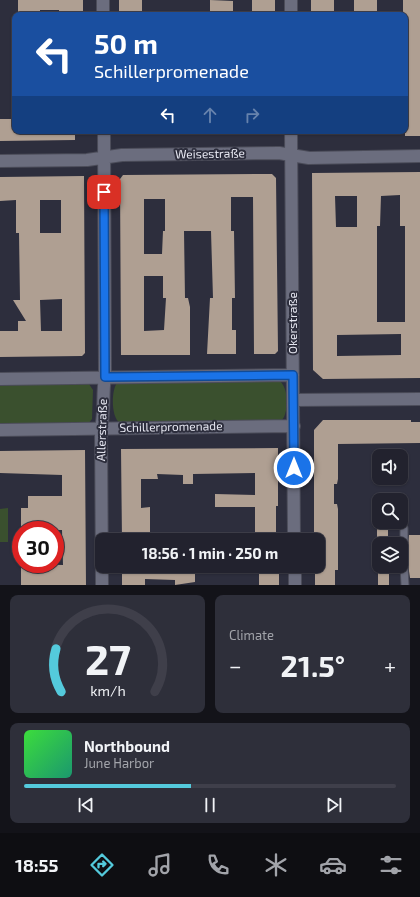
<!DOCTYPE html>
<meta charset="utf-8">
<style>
body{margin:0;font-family:"Exo 2",sans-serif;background:#2e2f3a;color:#f1f3f6;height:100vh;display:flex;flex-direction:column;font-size:15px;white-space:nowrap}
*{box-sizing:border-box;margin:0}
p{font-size:13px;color:#a2a4aa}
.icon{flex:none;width:22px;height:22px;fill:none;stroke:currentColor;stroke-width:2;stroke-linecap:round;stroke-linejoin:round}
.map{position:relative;height:585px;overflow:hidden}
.panel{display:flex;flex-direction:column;gap:10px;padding:10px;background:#131319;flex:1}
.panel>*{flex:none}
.guide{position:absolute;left:12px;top:12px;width:396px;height:122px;border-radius:8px;box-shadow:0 1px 3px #0004,0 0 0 1px #3f3f4a;background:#1a4fa0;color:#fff;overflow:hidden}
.buttons{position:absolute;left:372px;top:449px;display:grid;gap:8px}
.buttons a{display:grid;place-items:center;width:36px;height:36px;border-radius:8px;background:#22222e;box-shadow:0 1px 3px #0004,0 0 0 1px #3f3f4a;font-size:20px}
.speed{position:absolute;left:12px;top:521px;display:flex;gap:8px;font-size:20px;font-weight:700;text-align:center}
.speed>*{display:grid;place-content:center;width:52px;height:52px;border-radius:50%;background:#22222e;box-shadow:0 1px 3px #0004,0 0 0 1px #3f3f4a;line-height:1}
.speed .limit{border:6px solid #d22;background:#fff;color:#111}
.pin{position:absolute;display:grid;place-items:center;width:34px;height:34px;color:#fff;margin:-17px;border-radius:8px;box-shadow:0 2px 6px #0006}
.me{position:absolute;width:44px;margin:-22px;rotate:0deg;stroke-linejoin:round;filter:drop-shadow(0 0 3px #0008)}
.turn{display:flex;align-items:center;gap:14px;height:84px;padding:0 16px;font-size:18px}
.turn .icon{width:52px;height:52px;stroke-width:2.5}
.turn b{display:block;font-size:28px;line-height:34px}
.lanes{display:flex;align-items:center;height:38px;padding:0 16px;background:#0003;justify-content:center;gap:20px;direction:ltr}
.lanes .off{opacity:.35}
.big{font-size:30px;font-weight:700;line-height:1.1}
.panel .card{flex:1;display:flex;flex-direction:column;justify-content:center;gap:6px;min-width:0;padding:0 14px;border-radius:8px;background:#2e2f3a}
.panel .dial{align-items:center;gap:0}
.dial svg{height:104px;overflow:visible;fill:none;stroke:#3f3f4a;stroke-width:7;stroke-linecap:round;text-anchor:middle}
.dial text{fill:#f1f3f6;stroke:none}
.song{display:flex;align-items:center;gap:12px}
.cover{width:48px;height:48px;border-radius:6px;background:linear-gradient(135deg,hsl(120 70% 55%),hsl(160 70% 35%))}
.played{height:4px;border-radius:2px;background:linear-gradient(90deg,#54cadc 45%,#3f3f4a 45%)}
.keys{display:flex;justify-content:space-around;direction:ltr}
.heat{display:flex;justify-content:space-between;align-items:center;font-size:22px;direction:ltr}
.panel .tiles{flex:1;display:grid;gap:10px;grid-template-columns:1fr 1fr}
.card:last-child{grid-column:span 2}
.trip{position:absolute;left:95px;top:533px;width:230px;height:40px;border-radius:8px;background:#22222e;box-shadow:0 1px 3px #0004,0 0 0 1px #3f3f4a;font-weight:700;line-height:40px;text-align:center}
.dock{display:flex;height:64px;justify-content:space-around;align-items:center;background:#0e0e12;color:#a2a4aa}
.dock .icon{width:28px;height:28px}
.dock .active{color:#54cadc}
.dock b{font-size:18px;color:#f1f3f6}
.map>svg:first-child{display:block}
.green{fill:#3a502e}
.building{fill:#af9f92;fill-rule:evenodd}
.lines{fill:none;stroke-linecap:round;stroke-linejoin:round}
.service-casing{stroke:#4b4c59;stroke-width:9}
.minor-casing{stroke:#4b4c59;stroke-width:14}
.service{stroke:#6b6d7e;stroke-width:7}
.minor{stroke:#6b6d7e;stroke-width:12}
.route-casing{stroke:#114b97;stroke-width:10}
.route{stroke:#1a73e8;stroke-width:7}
.labels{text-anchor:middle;stroke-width:4;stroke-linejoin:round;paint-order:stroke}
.street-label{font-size:12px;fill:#e6e7f1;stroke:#2d2e3d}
</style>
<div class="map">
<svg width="420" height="585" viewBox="0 0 420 585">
<rect width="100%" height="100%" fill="#2d2e3d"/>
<path class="green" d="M 278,380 C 289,385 289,412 282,420 L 120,423 C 111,418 111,391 117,383 Z
M 0,383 L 89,384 L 93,390 L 92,419 L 88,424 L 0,425 Z
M 8,508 L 8,542 L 0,542 L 0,509 Z"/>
<path class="building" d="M 18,0 L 83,0 L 83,15 L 59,15 L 59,10 L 40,10 L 40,15 L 18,15 Z
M 119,0 L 142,0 L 142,15 L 119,15 Z
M 210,0 L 233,1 L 233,15 L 210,15 Z
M 252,0 L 275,0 L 275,15 L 252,15 Z
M 311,0 L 334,0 L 334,15 L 311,15 Z
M 354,0 L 377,0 L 377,15 L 354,15 Z
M 403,0 L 420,0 L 420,136 L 405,136 L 405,15 L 403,15 Z
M 0,119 L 15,119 L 15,131 L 75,131 L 75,140 L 0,141 Z
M 420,172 L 420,378 L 323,379 L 313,370 L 312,173 ZM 400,195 L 400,226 L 405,226 L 405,322 L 377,322 L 377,226 L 380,226 L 381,196 ZM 335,196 L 357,196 L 357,227 L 336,227 ZM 401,334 L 401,355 L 337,356 L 337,335 Z
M 272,174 L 276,178 L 278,351 L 275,354 L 254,354 L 253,197 L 231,197 L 231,231 L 234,231 L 235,298 L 232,298 L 232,330 L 236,330 L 236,354 L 207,354 L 210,298 L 213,298 L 211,231 L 184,231 L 185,298 L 188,298 L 190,307 L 190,355 L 121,355 L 120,179 L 123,175 ZM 144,199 L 165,199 L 165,231 L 163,231 L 162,254 L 144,254 ZM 144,276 L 163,276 L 163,298 L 166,298 L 164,330 L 144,331 Z
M 84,176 L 85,353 L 82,356 L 0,357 L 0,331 L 18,331 L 18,321 L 26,321 L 13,300 L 20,300 L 19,233 L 16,233 L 16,200 L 0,201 L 0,177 ZM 40,200 L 61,200 L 61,233 L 40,233 ZM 62,299 L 62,331 L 41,331 L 40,300 Z
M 323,420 L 411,420 L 411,422 L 420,422 L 420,443 L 338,444 L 338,479 L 337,484 L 334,484 L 334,504 L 337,504 L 338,509 L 338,570 L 335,570 L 335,585 L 315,585 L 315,566 L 318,566 L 318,540 L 314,540 L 314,430 Z
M 278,448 L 278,506 L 276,506 L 276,540 L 257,540 L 257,537 L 255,537 L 255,507 L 215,507 L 215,494 L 255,495 L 255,473 L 193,474 L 193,484 L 183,484 L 183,475 L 157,474 L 158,479 L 141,479 L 141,508 L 150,507 L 150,540 L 122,540 L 121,449 Z
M 85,450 L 86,585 L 21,585 L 21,564 L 63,565 L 62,530 L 21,530 L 21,508 L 28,508 L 28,496 L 62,496 L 62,475 L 0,473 L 0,451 Z
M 377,522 L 388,522 L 388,544 L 377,544 Z
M 409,535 L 420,535 L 420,578 L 410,578 L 408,564 L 406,561 L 401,562 L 401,546 L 404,547 L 408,545 Z
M 122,566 L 145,566 L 144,568 L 195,566 L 195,582 L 175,585 L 175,580 L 145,579 L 145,585 L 122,585 Z
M 259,566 L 279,566 L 279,585 L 259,585 Z
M 378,566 L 389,566 L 389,585 L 378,585 Z"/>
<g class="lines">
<g class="service-casing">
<path id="service" d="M 404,528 L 404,542
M 404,566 L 405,585"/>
</g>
<g class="minor-casing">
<path id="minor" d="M 103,0 L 103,15
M 291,0 L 291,15
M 291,131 L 294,540
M 0,161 L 87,160 L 122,155 L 279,153 L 309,158 L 420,156
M 0,379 L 293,375
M 293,400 L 420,399
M 0,430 L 294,426
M 295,566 L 295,585
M 102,585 L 101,428 C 105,411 102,394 105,377 L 104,131"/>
</g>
<use href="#service" class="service"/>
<use href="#minor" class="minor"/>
</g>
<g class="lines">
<g class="route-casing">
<path id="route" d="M 104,192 L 105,377 L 293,375 L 294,468"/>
</g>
<use href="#route" class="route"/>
</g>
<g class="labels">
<g class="street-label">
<text transform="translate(210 154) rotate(-1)" y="4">Weisestraße</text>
<text transform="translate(293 323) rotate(-90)" y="4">Okerstraße</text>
<text transform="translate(171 427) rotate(-1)" y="4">Schillerpromenade</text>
<text transform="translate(102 430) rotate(-88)" y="4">Allerstraße</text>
</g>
</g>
</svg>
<div class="buttons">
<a><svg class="icon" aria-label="sound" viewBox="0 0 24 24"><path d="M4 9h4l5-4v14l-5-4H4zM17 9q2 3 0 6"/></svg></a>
<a><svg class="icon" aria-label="search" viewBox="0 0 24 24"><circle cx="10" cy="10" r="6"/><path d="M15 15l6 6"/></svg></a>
<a><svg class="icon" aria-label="layers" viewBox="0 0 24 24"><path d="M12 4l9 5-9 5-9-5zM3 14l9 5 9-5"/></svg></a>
</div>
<div class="speed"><div class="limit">30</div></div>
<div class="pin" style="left:104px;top:192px;background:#d93025"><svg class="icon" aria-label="arrive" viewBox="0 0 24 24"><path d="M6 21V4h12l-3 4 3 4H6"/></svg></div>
<svg class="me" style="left:294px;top:468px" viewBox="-20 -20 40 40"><circle r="17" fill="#1a73e8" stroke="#fff" stroke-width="3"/><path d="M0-11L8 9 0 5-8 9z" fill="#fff"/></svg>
<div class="trip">18:56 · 1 min · 250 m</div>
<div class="guide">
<div class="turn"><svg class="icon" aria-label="left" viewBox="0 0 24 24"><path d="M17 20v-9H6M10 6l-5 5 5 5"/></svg><div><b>50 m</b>Schillerpromenade</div></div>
<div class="lanes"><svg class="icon" aria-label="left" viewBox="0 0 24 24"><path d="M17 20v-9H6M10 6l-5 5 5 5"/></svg><svg class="icon off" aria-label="ahead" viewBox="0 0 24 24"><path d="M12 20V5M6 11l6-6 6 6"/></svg><svg class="icon off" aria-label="right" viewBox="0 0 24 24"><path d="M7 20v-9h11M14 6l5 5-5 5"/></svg></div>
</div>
</div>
<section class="panel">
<div class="tiles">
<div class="card dial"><svg viewBox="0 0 100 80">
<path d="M14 69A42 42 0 1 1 86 69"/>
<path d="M14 69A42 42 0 0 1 10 36" stroke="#54cadc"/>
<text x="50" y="56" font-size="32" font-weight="700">27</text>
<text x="50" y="72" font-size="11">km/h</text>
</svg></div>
<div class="card"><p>Climate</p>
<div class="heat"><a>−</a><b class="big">21.5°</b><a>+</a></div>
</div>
<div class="card">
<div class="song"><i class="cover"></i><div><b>Northbound</b><p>June Harbor</p></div></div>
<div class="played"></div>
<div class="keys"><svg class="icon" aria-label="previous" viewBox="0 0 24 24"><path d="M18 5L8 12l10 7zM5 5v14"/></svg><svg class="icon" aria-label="pause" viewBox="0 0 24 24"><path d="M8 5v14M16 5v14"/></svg><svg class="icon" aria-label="next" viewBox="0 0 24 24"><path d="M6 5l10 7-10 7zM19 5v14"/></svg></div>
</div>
</div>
</section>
<nav class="dock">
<b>18:55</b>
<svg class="icon active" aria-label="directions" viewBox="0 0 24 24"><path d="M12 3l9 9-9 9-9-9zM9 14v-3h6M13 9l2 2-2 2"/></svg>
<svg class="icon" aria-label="music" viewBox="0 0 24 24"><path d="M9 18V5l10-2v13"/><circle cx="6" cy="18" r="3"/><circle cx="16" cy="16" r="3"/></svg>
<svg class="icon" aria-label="phone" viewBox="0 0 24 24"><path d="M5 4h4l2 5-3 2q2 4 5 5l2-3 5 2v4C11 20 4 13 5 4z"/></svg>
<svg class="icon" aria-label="climate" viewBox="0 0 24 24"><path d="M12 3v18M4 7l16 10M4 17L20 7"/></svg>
<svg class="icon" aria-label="car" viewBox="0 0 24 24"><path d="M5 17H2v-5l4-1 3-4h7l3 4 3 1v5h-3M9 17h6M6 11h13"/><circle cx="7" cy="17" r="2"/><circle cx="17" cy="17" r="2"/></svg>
<svg class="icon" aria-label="filters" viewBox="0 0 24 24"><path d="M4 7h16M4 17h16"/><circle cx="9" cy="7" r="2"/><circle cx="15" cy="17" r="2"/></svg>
</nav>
